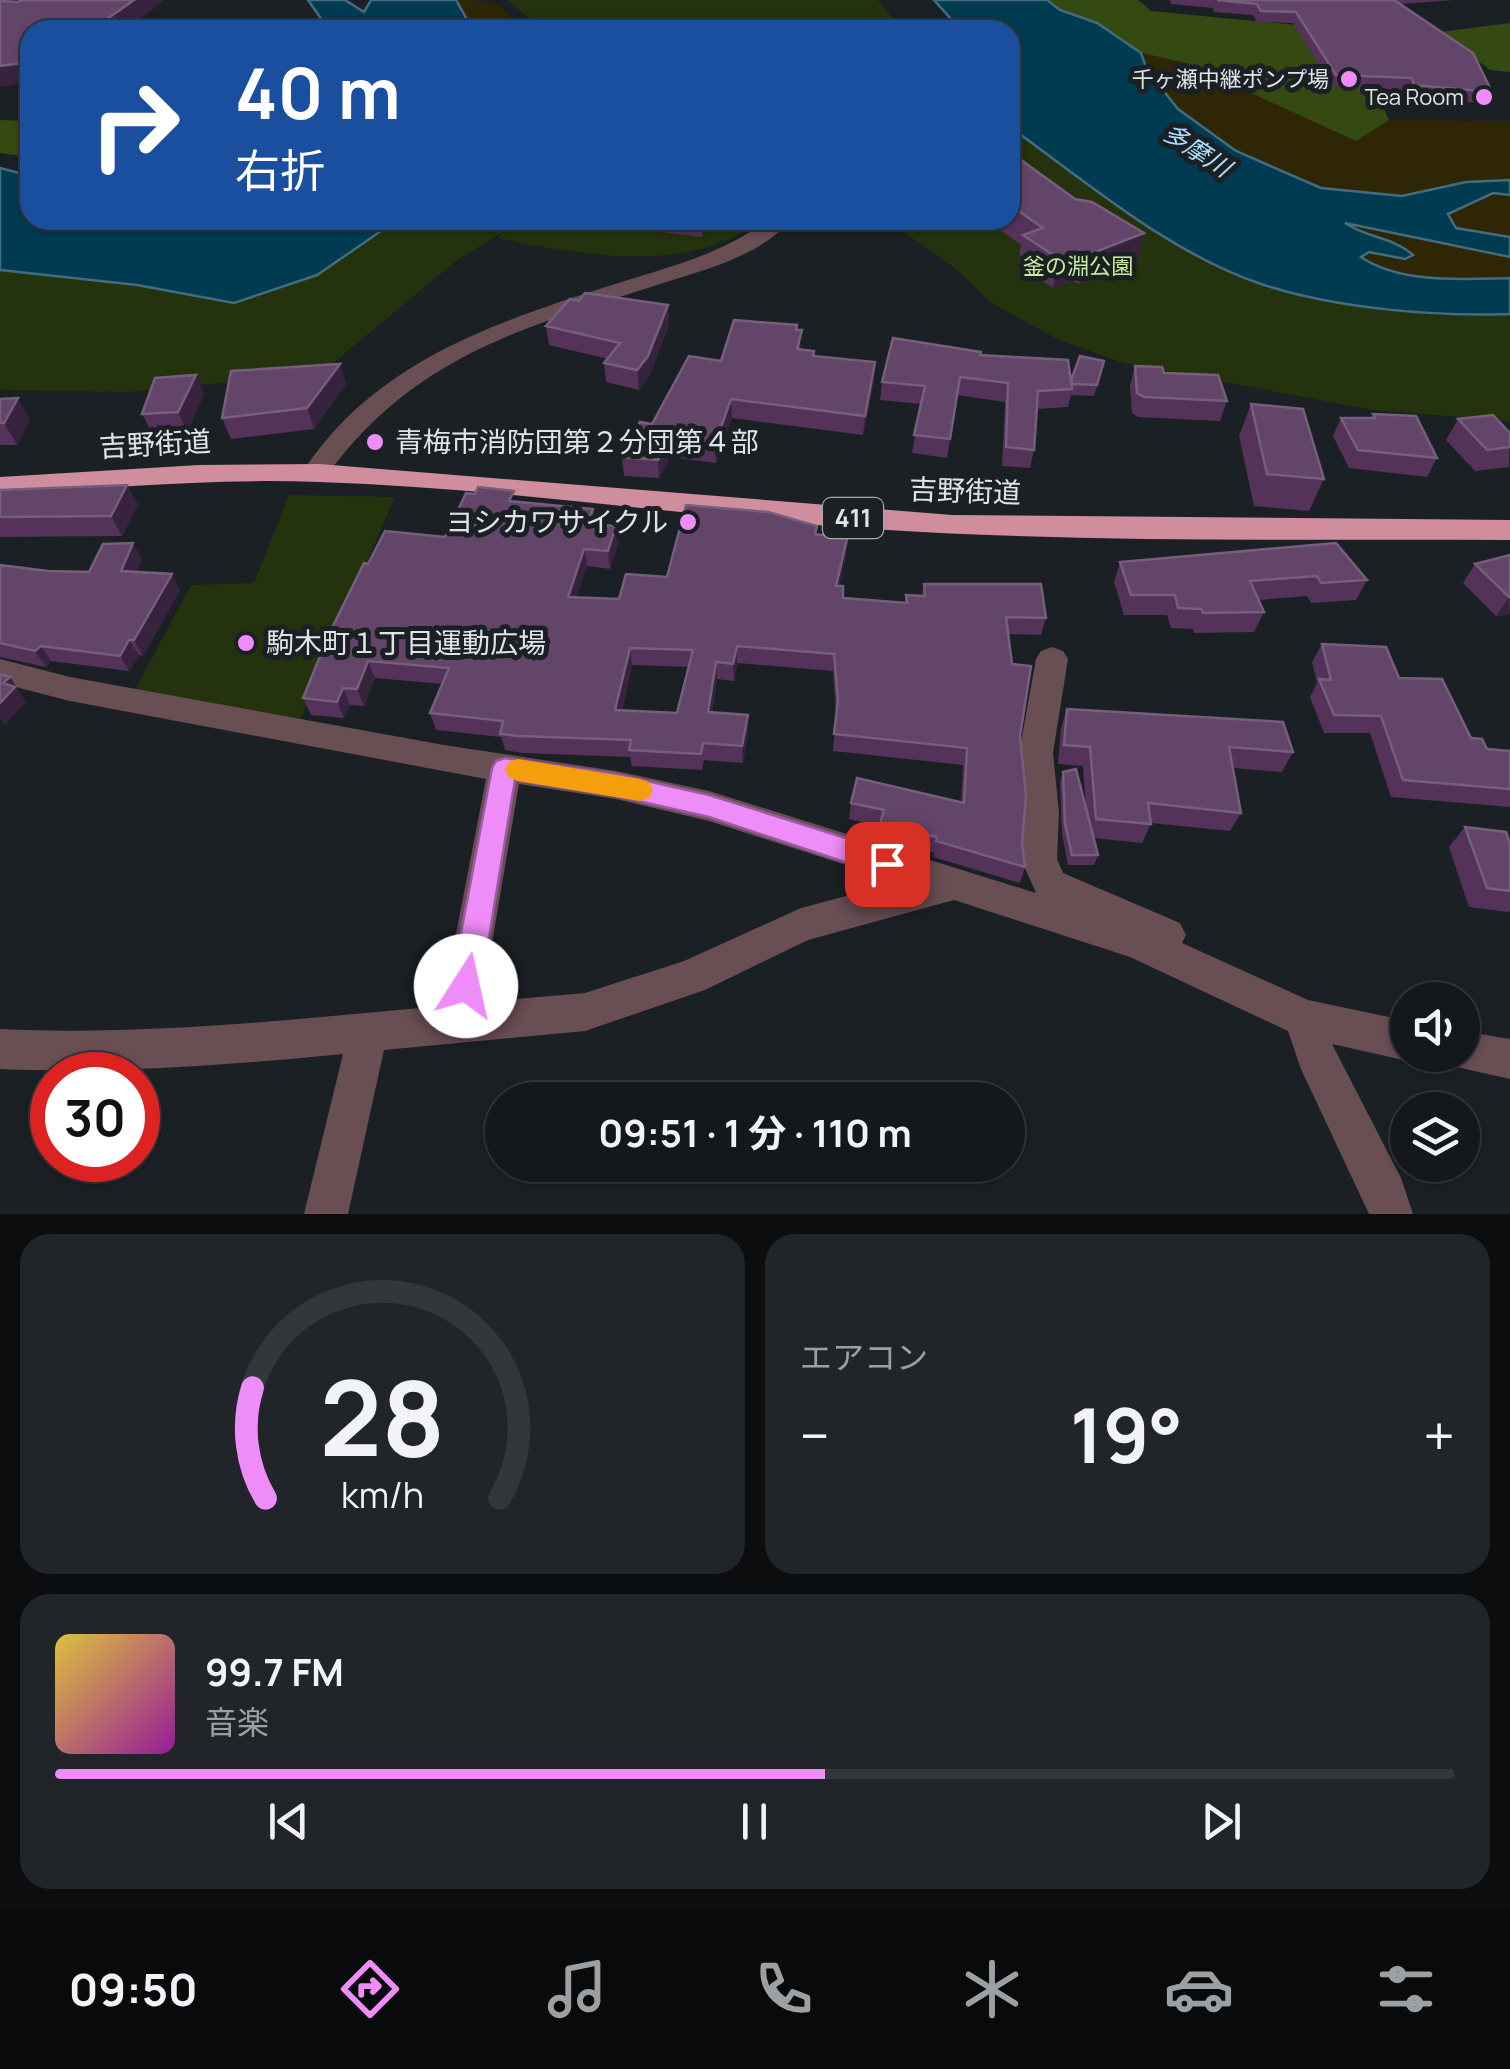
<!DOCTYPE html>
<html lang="ja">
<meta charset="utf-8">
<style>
body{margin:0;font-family:Manrope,"Noto Sans JP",sans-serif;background:#212529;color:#f1f3f6;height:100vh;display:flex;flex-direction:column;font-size:38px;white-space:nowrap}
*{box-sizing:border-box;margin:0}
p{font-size:32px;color:#9da0a3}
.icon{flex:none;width:55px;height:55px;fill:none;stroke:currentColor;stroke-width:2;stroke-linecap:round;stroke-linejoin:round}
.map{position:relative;height:1214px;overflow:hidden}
.details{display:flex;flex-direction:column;gap:20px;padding:20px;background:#0b0d0f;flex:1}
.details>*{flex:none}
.banner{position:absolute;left:20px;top:20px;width:1000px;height:210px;border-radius:30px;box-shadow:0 2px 8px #0004,0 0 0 2px #33373b;background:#1a4fa0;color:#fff;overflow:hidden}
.buttons{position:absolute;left:1390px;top:982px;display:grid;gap:20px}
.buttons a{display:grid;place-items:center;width:90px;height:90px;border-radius:50%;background:#14181c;box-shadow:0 2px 8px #0004,0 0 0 2px #33373b;font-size:50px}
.speed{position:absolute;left:30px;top:1052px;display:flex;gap:20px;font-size:50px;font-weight:700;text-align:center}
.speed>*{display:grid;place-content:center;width:130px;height:130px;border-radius:50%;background:#14181c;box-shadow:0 2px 8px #0004,0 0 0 2px #33373b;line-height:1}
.speed .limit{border:15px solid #d22;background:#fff;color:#111}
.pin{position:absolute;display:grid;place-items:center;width:85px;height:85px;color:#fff;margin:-42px;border-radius:20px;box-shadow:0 5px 15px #0006}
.me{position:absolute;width:110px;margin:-55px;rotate:10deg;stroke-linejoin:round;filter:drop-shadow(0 0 8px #0008)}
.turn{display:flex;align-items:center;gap:35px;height:210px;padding:0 50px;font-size:45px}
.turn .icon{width:130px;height:130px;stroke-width:2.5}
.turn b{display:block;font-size:70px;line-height:85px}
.big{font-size:75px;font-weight:700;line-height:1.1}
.details .card{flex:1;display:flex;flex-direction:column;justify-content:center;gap:15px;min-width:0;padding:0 35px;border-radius:30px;background:#212529}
.details .dial{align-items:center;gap:0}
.dial svg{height:260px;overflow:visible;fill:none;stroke:#33373b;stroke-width:7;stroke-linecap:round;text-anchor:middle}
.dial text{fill:#f1f3f6;stroke:none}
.song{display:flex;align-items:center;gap:30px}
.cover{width:120px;height:120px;border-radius:15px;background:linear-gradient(135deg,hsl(50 70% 55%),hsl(300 70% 35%))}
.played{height:10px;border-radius:5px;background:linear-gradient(90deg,#ee8cf8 55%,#33373b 55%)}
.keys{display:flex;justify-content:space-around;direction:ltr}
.heat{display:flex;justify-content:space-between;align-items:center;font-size:55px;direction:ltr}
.details .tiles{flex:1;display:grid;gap:20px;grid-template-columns:1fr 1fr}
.card:last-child{grid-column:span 2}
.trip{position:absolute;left:485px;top:1082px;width:540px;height:100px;border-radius:50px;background:#14181c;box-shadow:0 2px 8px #0004,0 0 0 2px #33373b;font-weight:700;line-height:100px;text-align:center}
.menu{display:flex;height:160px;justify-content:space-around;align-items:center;background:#080a0b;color:#9da0a3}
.menu .icon{width:70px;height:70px}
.menu .selected{color:#ee8cf8}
.menu b{font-size:45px;color:#f1f3f6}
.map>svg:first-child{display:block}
.green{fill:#24320e}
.forest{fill:#354a13}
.sand{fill:#2e2604}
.water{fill:#003b51;stroke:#436d7e;stroke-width:2.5}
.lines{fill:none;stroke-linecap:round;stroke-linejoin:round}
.minor{fill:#694e54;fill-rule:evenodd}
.highway{fill:#d08d9d;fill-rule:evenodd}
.wall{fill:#54325a;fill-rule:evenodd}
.shaded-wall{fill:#37233e}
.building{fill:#634569;stroke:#765e7d;stroke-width:2.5;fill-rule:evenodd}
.route{fill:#ee8cf8;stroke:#9b5ba1;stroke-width:2.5}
.slow{fill:#f59e0b}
.poi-dot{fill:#ee8cf8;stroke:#1b2025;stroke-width:4}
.labels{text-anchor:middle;stroke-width:10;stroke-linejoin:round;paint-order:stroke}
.far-poi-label{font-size:22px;fill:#e0e3e7;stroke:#1b2025;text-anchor:end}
.far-park-label{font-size:22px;fill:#c8ec9a;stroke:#1b2025}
.far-water-label{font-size:25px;font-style:italic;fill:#abe2fe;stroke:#1b2025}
.shield{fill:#1b2025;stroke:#a5a8ad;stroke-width:2.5}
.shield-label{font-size:25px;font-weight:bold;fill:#e0e3e7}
.poi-label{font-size:28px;fill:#e0e3e7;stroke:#1b2025;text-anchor:start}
.street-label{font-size:28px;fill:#e0e3e7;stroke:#1b2025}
</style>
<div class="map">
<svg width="1510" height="1214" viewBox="0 0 1510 1214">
<rect width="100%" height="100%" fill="#1b2025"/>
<path class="green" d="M 508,0 L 878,0 L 902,30 L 535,30 L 531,20 Z
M 1010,127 L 1063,165 L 1261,284 L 1440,316 L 1510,314 L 1510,421 L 1373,410 L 1123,363 L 1057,339 L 990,302 L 955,268 L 886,220 L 1010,220 Z
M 397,220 L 694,220 C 718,223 738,220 761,220 C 690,276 581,255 498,238 L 503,232 L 456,261 L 321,373 L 128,392 L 0,390 L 0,270 L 137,285 L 234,303 L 317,275 Z
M 289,495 L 395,497 L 299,721 L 135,690 L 191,585 L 254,583 Z"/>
<path class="forest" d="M 1047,0 L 1138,0 L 1151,11 L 1347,30 L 1389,120 L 1357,142 L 1185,63 L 1141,53 L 1097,23 L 1060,10 Z
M 1510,23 L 1510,72 L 1490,70 L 1440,32 Z
M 0,120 L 30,121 L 30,157 L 0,153 Z"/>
<path class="sand" d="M 456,0 C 488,0 503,0 518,30 L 473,30 Z
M 1141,53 L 1185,63 L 1356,141 L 1389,120 L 1510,121 L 1510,180 C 1495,181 1479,180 1464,183 C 1444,186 1424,194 1404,196 C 1318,204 1171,137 1141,53 Z
M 1493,193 L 1510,195 L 1510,237 L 1455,228 L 1448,214 Z
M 1341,222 L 1510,257 L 1510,278 C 1460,279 1404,282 1360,257 L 1369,252 L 1405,259 L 1399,242 L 1360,233 Z"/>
<path class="water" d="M 308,0 L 345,0 L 364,12 L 371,0 L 456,0 L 473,30 L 329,30 Z
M 934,0 L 1047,0 L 1060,10 L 1097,23 L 1141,53 L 1147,70 L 1178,109 L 1236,151 L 1321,188 L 1402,196 L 1466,182 L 1510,180 L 1510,195 L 1493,193 L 1448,214 L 1456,228 L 1510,237 L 1510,257 L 1345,223 C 1367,238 1393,237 1413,255 L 1405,259 L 1369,252 L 1361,257 C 1400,284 1463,279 1510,278 L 1510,314 C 1435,317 1333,308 1261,284 C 1169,253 1088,183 1010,127 L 1010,30 L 961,30 Z
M 0,168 L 30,176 L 30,220 L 397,220 L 317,275 L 234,303 L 137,285 L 0,270 Z"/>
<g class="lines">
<path class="minor" d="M 767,220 L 790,220 C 759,258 699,271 654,286 C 518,329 411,358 324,479 L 306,479 L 302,473 C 375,358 505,319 628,280 C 676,265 726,252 767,220 Z
M 1052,647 L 1063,651 L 1068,659 L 1053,753 L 1059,812 L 1057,859 L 1063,873 L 1180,923 L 1186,935 L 1182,943 L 1308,1000 L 1408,1021 L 1408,1055 L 1422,1055 L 1408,1061 L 1332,1044 L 1401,1178 L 1413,1214 L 1369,1214 L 1301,1069 L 1288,1031 L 1130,957 L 954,900 L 808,940 L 705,990 L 585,1031 L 384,1050 L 348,1214 L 304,1214 L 343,1054 C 230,1065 113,1074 0,1069 L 0,1029 C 147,1036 296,1019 442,1006 L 486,779 L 70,701 L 0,683 L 0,659 L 70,677 L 444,745 L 616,771 L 709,791 L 1036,893 L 1021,859 L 1025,812 L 1019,753 L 1036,659 L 1041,651 ZM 519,784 L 616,799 L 709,821 L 899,882 L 801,908 L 684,961 L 585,993 L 482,1002 Z
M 1462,1031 L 1510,1039 L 1510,1079 L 1448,1065 L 1443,1055 L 1462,1055 Z"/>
<path class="highway" d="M 319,464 L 952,515 L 1510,520 L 1510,540 C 1297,539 1084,543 872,529 C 687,517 504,488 319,482 C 212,478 106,488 0,495 L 0,477 L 199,465 Z"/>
</g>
<path class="wall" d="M 1170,0 L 1455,0 L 1400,4 L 1492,92 L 1486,104 L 1410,97 L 1407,90 L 1332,87 L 1293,23 L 1257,22 L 1253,15 L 1214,12 L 1213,8 L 1171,4 Z
M 1010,152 L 1075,199 L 1144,233 L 1137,262 L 1079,284 L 1073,281 L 1053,288 L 1018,264 L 1021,245 L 986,220 L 1010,220 Z
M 652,220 L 713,220 L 702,237 L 653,231 Z
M 579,301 L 668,305 L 669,324 L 650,375 L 639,390 L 606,382 L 604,363 L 608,359 L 549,345 L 546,326 Z
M 797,325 L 801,350 L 814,351 L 814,356 L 875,362 L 874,381 L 863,435 L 732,418 L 716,463 L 670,457 L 659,478 L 624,476 L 622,457 L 652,424 L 721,361 Z
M 980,355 L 1071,380 L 1104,361 L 1094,396 L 1071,395 L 1068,407 L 1037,409 L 1034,450 L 1030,468 L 1002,466 L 1005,402 L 957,395 L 947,458 L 912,453 L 921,404 L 880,400 L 882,382 Z
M 1135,366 L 1164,373 L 1227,401 L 1220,421 L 1138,417 L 1132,413 L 1130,386 Z
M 346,384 L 314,429 L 231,439 L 222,418 Z
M 204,394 L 187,432 L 152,433 L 142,414 Z
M 0,399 L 30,419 L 17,445 L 0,445 Z
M 1251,404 L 1324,479 L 1309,511 L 1254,506 L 1239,436 Z
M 1373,414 L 1437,458 L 1427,477 L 1349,468 L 1333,436 L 1341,418 L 1371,418 Z
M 1458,419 L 1510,433 L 1509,467 L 1475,471 L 1446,440 Z
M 0,490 L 138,504 L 122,536 L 0,537 Z
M 516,502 L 593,509 L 595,524 L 618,544 L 610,569 L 587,566 L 576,597 L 619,599 L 667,577 L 816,535 L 846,556 L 839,586 L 843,598 L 905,603 L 906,595 L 922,596 L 924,584 L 1046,618 L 1041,635 L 1008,634 L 1020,736 L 1022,843 L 1025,867 L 1020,883 L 933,857 L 934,853 L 878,840 L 880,826 L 849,819 L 851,803 L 961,803 L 963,765 L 833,751 L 836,716 L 833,671 L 737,663 L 734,681 L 717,679 L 712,712 L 748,732 L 743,763 L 704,760 L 702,770 L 632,766 L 630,757 L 522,753 L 505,750 L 501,737 L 436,730 L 430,713 L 442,684 L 375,678 L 364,706 L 350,705 L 344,718 L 311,715 L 303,698 L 368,564 L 445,537 ZM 632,665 L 688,667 L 677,713 L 622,710 Z
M 1510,555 L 1510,614 L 1496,616 L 1463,583 L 1475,564 Z
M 142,559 L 136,572 L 180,590 L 143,656 L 139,655 L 129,671 L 51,661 L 46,667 L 0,657 L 0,565 L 48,571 L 89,572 Z
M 1120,562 L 1367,580 L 1356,600 L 1311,603 L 1307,596 L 1259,600 L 1264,612 L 1254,632 L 1194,633 L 1193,629 L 1171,628 L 1167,615 L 1124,615 L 1114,582 Z
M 1322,644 L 1399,678 L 1471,738 L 1487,749 L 1510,751 L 1510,807 L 1391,797 L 1370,733 L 1324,733 L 1310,697 L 1317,683 L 1312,662 Z
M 1067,709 L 1293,752 L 1282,772 L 1233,768 L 1241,813 L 1230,831 L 1151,823 L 1142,843 L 1093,838 L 1098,855 L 1094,865 L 1068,865 L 1062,834 L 1060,782 L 1063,772 L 1086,809 L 1083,766 L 1058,764 L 1061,728 Z
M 1465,827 L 1510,844 L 1510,910 L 1508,912 L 1469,907 L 1449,847 Z"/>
<path class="shaded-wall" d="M 134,0 L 165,0 L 125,30 L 96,30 L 97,26 Z
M 30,62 L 30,83 L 0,87 L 0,66 Z
M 702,220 L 713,220 L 702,237 Z
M 1144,233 L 1137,262 L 1079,284 L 1085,256 Z
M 1080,252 L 1073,281 L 1053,288 L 1059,259 Z
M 668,305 L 669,324 L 650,375 L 639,390 L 637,370 Z
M 875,362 L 874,381 L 863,435 L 865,416 Z
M 340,364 L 346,384 L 314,429 L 307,408 Z
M 196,375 L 204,394 L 187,432 L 178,412 Z
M 18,398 L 30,419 L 17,445 L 4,423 Z
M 731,399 L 732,418 L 716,463 L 715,444 Z
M 668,438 L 670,457 L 659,478 L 658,460 Z
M 127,485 L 138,504 L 122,536 L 111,516 Z
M 593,509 L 595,526 L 588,524 Z
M 616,526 L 618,544 L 610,569 L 608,551 Z
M 847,539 L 846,556 L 835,603 L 836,586 Z
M 133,543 L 142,559 L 129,587 L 121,571 Z
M 584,549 L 587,566 L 571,614 L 568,597 Z
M 172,574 L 180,590 L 143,656 L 134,640 Z
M 1509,597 L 1510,614 L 1496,616 Z
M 129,640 L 139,655 L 129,671 L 120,656 Z
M 41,646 L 51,661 L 46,667 L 35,651 Z
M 737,646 L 737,663 L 734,681 L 733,664 Z
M 630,648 L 632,665 L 618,727 L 615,710 Z
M 368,661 L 375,678 L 364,706 L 357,689 Z
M 716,662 L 717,679 L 709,728 L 708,712 Z
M 10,677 L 26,702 L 5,725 L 0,718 L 0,703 L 3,683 Z
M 343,688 L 350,705 L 344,718 L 337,702 Z
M 748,715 L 748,732 L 743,763 L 742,746 Z"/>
<path class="building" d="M 21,0 L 134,0 L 97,26 L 96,30 L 30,30 L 30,62 L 0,66 L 0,1 L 18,2 Z
M 1217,0 L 1394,0 L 1473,53 L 1492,92 L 1414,85 L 1412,78 L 1336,75 L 1296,12 L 1261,11 L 1257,4 Z
M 1010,152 L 1075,199 L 1092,202 L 1144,233 L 1085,256 L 1080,252 L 1059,259 L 1023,235 L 1043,228 L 1010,205 Z
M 585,293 L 668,305 L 648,356 L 637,370 L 604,363 L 620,343 L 546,326 L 570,299 L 579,301 Z
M 734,320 L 797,325 L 796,330 L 802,330 L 797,349 L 814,351 L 813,356 L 875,362 L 865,416 L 731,399 L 715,444 L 668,438 L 658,460 L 622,457 L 640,422 L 652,424 L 689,356 L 721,361 Z
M 893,338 L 981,352 L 980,355 L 1068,360 L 1072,389 L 1038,391 L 1034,450 L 1006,447 L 1008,383 L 960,377 L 950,439 L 914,435 L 925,386 L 882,382 Z
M 1080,356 L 1104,361 L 1097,385 L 1072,384 L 1071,380 Z
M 340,364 L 307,408 L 222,418 L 231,371 Z
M 1135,366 L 1162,367 L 1164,373 L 1218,375 L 1227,401 L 1144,397 L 1137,393 Z
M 196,375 L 178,412 L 142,414 L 155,378 Z
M 18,398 L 4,423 L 0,423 L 0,399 Z
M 1251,404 L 1303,409 L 1324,479 L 1267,474 Z
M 1373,414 L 1416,416 L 1437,458 L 1358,450 L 1341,418 L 1375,418 Z
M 1493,415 L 1510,433 L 1510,447 L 1487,450 L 1458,419 Z
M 127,485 L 111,516 L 0,517 L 0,490 Z
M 478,487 L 514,491 L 509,501 L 593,509 L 588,524 L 616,526 L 608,551 L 584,549 L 568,597 L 619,599 L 626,574 L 667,577 L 686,505 L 768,512 L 817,526 L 815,534 L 847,539 L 836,586 L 843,586 L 843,598 L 907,603 L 906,595 L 925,596 L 924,584 L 1041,584 L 1046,618 L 1006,617 L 1012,664 L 1031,666 L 1020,736 L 1026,796 L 1022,843 L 1025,867 L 936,841 L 937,837 L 880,824 L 884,810 L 851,803 L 857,778 L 964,803 L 967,748 L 834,734 L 838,700 L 834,654 L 737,646 L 733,664 L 716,662 L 708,712 L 748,715 L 742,746 L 703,743 L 701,754 L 629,750 L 631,740 L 518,736 L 500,734 L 503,721 L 430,713 L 449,668 L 368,661 L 357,689 L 343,688 L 337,702 L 303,698 L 330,632 L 364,563 L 368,564 L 385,531 L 445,537 L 466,493 L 475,494 ZM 630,648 L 693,650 L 677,713 L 615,710 Z
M 133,543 L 121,571 L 172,574 L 134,640 L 129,640 L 120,656 L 41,646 L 35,651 L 0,643 L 0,565 L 48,571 L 89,572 L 103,544 Z
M 1336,543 L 1367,580 L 1321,583 L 1317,576 L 1250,581 L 1264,612 L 1203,613 L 1201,609 L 1178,608 L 1175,595 L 1131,595 L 1120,562 Z
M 1510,555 L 1510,597 L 1509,597 L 1475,564 Z
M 1322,644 L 1386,647 L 1399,678 L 1442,679 L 1471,738 L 1482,739 L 1487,749 L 1510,751 L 1510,789 L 1403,780 L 1381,716 L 1334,715 L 1319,679 L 1331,680 Z
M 0,674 L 10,677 L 3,683 L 15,687 L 0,703 Z
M 1067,709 L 1283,722 L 1293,752 L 1229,747 L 1241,813 L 1148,803 L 1151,824 L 1096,819 L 1090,747 L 1064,745 Z
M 1076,769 L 1098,855 L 1072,855 L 1065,824 L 1063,772 Z
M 1465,827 L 1506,832 L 1510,844 L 1510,891 L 1487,888 Z"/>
<path class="route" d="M 505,758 L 616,774 L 709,795 L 887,851 L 897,855 L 901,864 L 897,872 L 887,876 L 709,817 L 616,796 L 515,780 L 481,986 L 476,995 L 466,1000 L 455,995 L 451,986 L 492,768 L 496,761 Z"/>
<path class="slow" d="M 518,759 L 640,779 L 649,782 L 653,790 L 649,798 L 640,801 L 518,781 L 509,777 L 505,770 L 509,762 Z"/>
<g class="poi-dot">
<circle cx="1349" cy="79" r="10"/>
<circle cx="1484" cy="97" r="10"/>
<circle cx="375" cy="442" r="10"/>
<circle cx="688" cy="522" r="10"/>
<circle cx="246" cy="643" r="10"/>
</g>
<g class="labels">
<g class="far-poi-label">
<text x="1329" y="87">千ヶ瀬中継ポンプ場</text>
<text x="1464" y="105">Tea Room</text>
</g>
<g class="far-park-label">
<text x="1078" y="274">釜の淵公園</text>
</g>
<g class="far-water-label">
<text transform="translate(1197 150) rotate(33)" y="9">多摩川</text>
</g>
<rect class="shield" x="823" y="498" width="60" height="40" rx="8"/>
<g class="shield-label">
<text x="853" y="527">411</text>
</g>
<g class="poi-label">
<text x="395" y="452">青梅市消防団第２分団第４部</text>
<text x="668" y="532" text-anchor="end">ヨシカワサイクル</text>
<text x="266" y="653">駒木町１丁目運動広場</text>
</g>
<g class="street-label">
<text transform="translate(155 444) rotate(-3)" y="10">吉野街道</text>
<text transform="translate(965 491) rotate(2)" y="10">吉野街道</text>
</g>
</g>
</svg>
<div class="buttons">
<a><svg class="icon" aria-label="sound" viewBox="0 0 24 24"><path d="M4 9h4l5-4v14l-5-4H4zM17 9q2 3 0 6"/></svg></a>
<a><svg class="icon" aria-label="layers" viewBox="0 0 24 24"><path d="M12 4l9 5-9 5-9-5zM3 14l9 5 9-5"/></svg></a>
</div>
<div class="speed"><div class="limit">30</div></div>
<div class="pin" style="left:887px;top:864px;background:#d93025"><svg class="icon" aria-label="arrive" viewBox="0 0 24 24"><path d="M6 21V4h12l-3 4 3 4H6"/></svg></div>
<svg class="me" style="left:466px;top:986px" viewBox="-20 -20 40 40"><circle r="19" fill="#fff"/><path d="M0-13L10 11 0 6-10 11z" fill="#ee8cf8"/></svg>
<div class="trip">09:51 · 1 分 · 110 m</div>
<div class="banner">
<div class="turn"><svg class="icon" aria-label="right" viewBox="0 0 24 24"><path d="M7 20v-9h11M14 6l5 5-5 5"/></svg><div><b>40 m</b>右折</div></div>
</div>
</div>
<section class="details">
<div class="tiles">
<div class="card dial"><svg viewBox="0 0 100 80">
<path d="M14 69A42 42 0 1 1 86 69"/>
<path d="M14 69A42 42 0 0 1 10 35" stroke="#ee8cf8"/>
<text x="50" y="56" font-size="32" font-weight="700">28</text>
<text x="50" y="72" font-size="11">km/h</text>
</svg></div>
<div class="card"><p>エアコン</p>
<div class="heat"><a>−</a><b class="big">19°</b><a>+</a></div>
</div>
<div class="card">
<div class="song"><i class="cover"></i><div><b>99.7 FM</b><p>音楽</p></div></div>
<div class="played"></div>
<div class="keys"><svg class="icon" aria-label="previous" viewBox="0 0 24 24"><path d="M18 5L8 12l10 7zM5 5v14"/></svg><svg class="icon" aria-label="pause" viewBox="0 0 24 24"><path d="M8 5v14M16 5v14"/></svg><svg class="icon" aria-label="next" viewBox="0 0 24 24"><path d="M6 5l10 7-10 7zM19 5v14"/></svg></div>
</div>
</div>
</section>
<nav class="menu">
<b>09:50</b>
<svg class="icon selected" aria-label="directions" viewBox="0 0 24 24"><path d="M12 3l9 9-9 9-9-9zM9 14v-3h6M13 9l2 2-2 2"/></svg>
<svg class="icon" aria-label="music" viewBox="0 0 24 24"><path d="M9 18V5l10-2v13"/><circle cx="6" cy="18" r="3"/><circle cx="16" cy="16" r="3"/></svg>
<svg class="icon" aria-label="phone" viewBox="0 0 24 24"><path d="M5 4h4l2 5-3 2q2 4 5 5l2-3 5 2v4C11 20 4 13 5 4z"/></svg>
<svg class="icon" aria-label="climate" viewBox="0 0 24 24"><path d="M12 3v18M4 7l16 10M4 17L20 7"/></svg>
<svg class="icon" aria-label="car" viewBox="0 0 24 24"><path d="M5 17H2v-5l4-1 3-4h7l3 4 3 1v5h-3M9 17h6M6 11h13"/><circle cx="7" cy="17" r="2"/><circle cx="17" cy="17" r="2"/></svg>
<svg class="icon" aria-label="filters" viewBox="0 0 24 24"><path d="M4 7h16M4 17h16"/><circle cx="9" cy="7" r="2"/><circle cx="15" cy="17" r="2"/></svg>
</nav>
